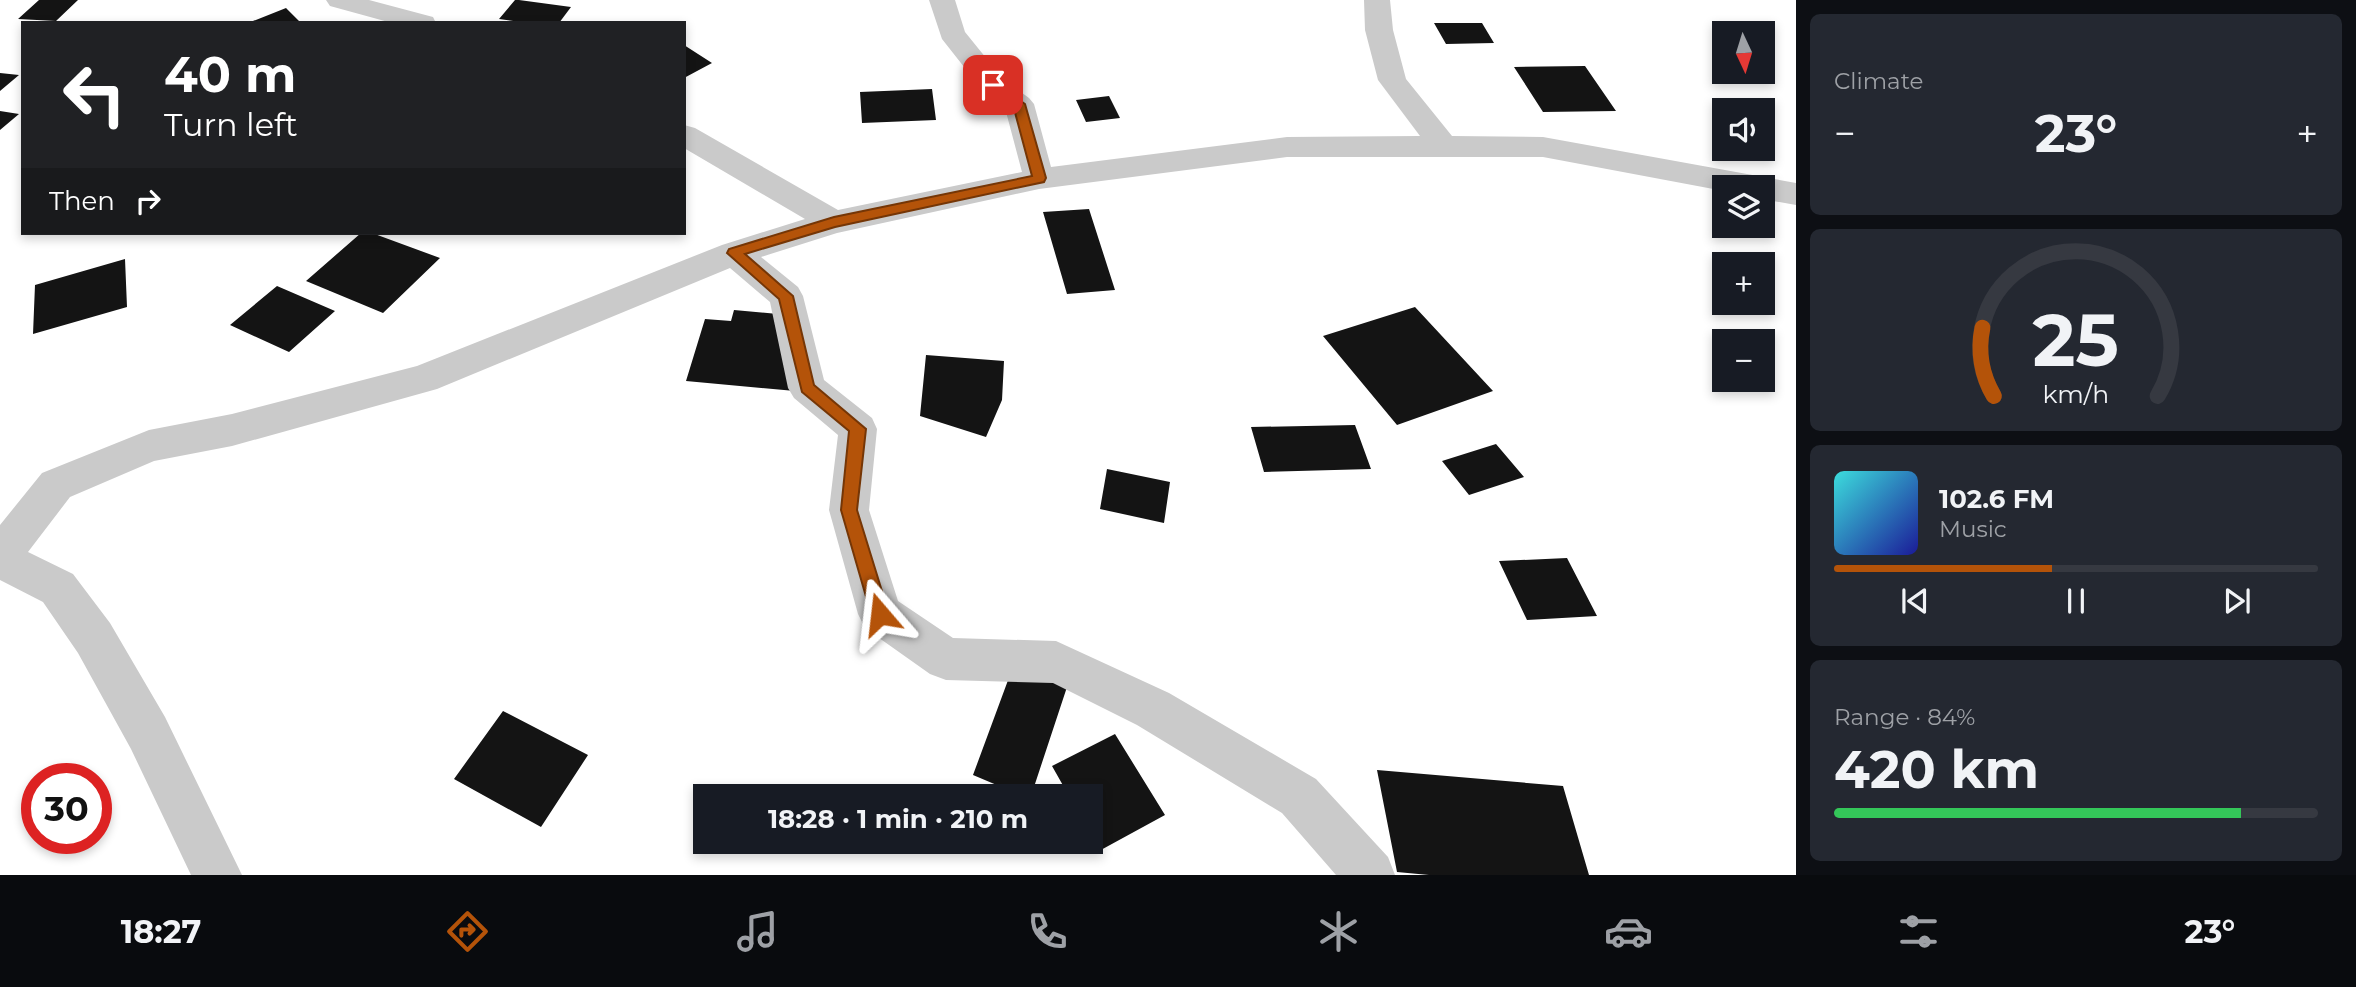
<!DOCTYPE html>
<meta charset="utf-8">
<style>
body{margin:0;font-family:Montserrat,sans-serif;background:#242831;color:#f1f3f6;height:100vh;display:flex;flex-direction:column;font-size:26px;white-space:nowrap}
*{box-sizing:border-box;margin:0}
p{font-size:23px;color:#9ea1a6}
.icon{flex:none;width:38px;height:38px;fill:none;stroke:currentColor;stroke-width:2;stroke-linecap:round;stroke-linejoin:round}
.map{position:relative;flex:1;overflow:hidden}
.sheet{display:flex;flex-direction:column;gap:14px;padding:14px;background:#0d0f14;width:560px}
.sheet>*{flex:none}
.guide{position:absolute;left:21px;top:21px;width:665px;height:214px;border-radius:0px;box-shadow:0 4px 10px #0003;background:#202124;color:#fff;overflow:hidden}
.needle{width:46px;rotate:176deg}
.controls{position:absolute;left:1712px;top:21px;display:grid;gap:14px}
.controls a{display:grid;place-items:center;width:63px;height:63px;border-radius:0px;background:#171b24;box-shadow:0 4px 10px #0003;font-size:35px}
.speed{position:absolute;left:21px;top:763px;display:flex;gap:14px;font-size:35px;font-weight:700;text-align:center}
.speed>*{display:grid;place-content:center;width:91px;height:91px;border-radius:50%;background:#171b24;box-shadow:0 4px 10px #0003;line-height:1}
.speed .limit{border:10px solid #d22;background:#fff;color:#111}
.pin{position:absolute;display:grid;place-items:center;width:60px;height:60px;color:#fff;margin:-30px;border-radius:14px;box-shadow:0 4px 10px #0006}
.me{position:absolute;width:77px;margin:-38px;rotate:343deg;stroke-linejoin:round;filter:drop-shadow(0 0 5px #0008)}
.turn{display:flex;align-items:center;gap:24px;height:147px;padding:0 28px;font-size:32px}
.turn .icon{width:91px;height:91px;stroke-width:2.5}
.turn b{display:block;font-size:49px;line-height:60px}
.then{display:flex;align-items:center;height:66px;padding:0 28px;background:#0003;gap:14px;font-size:26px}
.big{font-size:52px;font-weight:700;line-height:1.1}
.sheet .tile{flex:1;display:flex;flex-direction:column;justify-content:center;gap:10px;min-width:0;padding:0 24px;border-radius:10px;background:#242831}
.sheet .dial{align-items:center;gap:0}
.dial svg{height:182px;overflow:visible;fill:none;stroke:#363941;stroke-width:7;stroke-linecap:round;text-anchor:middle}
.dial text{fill:#f1f3f6;stroke:none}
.song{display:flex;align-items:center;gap:21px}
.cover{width:84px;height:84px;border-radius:10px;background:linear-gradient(135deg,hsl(180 70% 55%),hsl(240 70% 35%))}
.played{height:7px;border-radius:4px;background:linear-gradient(90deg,#b45309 45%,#363941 45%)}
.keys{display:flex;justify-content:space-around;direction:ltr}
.heat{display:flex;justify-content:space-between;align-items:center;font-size:38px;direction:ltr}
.charge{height:10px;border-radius:5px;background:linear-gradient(90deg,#34c759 84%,#363941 0)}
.trip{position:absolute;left:693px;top:784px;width:410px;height:70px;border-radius:0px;background:#171b24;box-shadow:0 4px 10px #0003;font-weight:700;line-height:70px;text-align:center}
.menu{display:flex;height:112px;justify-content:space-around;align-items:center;background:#090b0e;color:#9ea1a6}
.menu .icon{width:49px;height:49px}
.menu .current{color:#b45309}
.menu b{font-size:32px;color:#f1f3f6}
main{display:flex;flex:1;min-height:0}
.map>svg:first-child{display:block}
.building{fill:#141414}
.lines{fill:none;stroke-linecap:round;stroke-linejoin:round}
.minor{fill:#cacaca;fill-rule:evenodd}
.route{fill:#b45309;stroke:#753606;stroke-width:2}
</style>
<main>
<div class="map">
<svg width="1796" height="875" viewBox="0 0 1796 875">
<rect width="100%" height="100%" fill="#fff"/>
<path class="building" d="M 39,0 L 78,0 L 56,21 L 18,19 Z
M 515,0 L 519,0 L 571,7 L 559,23 L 527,23 L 499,19 Z
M 286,8 L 301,23 L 248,23 Z
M 1434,23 L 1482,23 L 1494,43 L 1446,44 Z
M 684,45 L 712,63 L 684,78 Z
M 1585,66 L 1616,111 L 1543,112 L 1514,67 Z
M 0,73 L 19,75 L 0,91 Z
M 932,89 L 936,120 L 862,123 L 860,92 Z
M 1109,96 L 1120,118 L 1086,122 L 1076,100 Z
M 0,111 L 19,114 L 0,130 Z
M 1089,209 L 1115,290 L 1067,294 L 1043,212 Z
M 361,233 L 372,233 L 440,258 L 383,313 L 306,281 Z
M 125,259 L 127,307 L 33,334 L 35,285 Z
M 277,286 L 335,311 L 289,352 L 230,325 Z
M 1415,307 L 1493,391 L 1397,425 L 1323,336 Z
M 734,310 L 778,314 L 795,391 L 686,381 L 705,319 L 731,321 Z
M 926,355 L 1004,361 L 1002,400 L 986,437 L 920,416 Z
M 1355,425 L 1371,469 L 1264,472 L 1251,427 Z
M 1496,444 L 1524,477 L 1469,495 L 1442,461 Z
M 1107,469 L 1170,482 L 1164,523 L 1100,509 Z
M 1567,558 L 1597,616 L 1527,620 L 1499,561 Z
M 1014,664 L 1068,684 L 1031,796 L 1023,796 L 973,775 Z
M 503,711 L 588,755 L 541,827 L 454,779 Z
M 1115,734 L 1165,815 L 1099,851 L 1090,835 L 1090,796 L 1069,796 L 1052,766 Z
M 1377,770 L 1563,786 L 1589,875 L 1429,875 L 1397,872 Z"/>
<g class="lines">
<path class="minor" d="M 326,0 L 369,0 L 433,17 L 436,23 L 392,23 L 330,6 Z
M 929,0 L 955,0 L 965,32 L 1003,79 L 1029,98 L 1034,104 L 1051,167 L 1287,137 L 1420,136 L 1378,80 L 1365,30 L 1364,0 L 1390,0 L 1393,30 L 1406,79 L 1452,136 L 1543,137 L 1796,183 L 1796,205 L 1762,199 L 1762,187 L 1724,187 L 1724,191 L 1543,157 L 1287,157 L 1039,189 L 837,233 L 761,257 L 798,287 L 803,296 L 824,380 L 872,418 L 877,429 L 869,510 L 898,601 L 953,638 L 1056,641 L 1169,693 L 1316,779 L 1388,857 L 1395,875 L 1336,875 L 1282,813 L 1137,725 L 1053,683 L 946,680 L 930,674 L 865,628 L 858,614 L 829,510 L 838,435 L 794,398 L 788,388 L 770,302 L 730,268 L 437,389 L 232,446 L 154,461 L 70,497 L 28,552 L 73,574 L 110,623 L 165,717 L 242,875 L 191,875 L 131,749 L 78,653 L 43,602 L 0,580 L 0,525 L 42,473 L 149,430 L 232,414 L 417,366 L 722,245 L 805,219 L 684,148 L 684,125 L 695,128 L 838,210 L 1022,172 L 1005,108 L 983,91 L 942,39 Z"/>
</g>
<path class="route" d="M 993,81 L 1025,104 L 1046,178 L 1044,182 L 835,227 L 745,254 L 793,296 L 814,385 L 866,429 L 857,510 L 889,614 L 887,620 L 880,622 L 874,620 L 871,614 L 841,510 L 849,431 L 802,392 L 779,299 L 727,253 L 729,249 L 834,217 L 1032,176 L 1013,105 L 989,87 L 989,82 Z"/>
</svg>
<div class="controls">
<a><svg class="needle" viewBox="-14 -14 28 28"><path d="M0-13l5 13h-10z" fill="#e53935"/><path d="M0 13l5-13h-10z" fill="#9ea1a6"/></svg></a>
<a><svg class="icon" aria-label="sound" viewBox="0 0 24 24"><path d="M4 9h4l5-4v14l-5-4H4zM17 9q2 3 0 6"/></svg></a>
<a><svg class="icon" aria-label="layers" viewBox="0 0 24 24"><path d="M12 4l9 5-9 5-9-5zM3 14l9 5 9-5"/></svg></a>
<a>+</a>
<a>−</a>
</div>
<div class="speed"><div class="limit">30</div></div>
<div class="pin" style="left:993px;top:85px;background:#d93025"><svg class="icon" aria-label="arrive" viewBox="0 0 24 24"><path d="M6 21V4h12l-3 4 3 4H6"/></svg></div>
<svg class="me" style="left:880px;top:614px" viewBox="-20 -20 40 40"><path d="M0-17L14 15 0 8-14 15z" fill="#b45309" stroke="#fff" stroke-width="4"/></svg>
<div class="trip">18:28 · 1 min · 210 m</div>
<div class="guide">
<div class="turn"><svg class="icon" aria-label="left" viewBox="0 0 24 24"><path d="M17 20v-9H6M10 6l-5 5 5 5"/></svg><div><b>40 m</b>Turn left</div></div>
<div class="then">Then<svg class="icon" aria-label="right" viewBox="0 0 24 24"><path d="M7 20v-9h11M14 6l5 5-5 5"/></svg></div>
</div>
</div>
<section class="sheet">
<div class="tile"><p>Climate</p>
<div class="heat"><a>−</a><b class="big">23°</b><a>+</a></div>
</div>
<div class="tile dial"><svg viewBox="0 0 100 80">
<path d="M14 69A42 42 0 1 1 86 69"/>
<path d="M14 69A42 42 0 0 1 9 39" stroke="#b45309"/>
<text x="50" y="56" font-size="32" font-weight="700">25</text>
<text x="50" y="72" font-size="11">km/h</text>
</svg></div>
<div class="tile">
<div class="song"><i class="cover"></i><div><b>102.6 FM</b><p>Music</p></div></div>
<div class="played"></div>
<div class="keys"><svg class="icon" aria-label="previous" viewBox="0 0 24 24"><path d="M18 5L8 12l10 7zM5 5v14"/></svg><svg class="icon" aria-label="pause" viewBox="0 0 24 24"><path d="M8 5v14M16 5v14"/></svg><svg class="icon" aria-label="next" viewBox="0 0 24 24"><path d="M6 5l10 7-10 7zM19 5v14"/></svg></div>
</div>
<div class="tile"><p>Range · 84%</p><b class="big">420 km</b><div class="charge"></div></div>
</section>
</main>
<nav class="menu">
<b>18:27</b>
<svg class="icon current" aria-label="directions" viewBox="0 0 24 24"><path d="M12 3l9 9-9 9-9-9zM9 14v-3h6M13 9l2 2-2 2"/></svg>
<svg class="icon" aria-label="music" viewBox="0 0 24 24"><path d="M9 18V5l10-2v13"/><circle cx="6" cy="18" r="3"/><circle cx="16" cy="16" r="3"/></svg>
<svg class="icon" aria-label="phone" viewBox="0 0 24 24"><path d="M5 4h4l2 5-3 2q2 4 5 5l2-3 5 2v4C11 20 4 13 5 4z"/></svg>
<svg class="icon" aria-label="climate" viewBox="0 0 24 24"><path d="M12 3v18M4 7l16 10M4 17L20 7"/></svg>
<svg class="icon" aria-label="car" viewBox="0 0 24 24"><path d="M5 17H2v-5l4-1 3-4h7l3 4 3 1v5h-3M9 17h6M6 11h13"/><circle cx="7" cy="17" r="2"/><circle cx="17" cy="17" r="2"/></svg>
<svg class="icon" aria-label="filters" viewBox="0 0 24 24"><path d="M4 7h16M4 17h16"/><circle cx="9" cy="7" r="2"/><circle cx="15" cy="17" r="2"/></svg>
<b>23°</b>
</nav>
